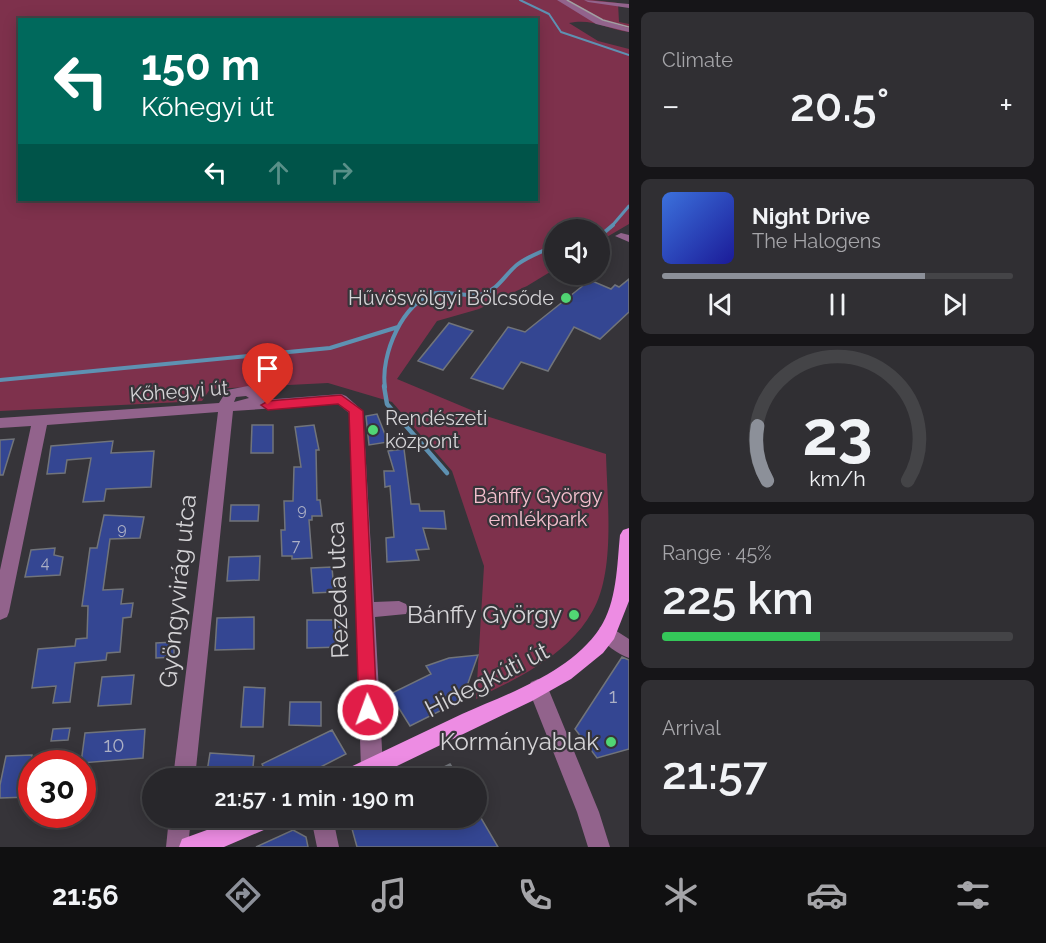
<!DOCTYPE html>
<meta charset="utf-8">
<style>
body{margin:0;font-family:Raleway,sans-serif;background:#302f33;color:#f1f3f6;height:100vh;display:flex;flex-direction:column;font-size:22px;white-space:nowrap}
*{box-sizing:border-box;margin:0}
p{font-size:20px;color:#a5a5a9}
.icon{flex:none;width:33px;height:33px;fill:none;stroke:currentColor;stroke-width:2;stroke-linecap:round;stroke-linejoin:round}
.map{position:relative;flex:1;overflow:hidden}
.drawer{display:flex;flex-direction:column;gap:12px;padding:12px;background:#161518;width:417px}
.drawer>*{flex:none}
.hud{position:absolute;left:18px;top:18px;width:520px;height:183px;border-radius:0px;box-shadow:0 3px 15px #0003,0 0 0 2px #444447;background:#00695c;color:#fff;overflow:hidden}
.tools{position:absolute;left:544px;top:219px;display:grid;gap:12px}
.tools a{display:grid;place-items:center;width:66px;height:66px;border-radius:50%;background:#28272b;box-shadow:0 3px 15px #0003,0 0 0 2px #444447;font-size:30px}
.speed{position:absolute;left:18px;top:750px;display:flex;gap:12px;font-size:30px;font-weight:700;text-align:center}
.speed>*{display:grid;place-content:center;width:78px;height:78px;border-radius:50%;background:#28272b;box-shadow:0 3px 15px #0003,0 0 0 2px #444447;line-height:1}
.speed .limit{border:9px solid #d22;background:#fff;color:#111}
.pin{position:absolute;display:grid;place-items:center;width:51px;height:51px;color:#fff;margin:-62px -26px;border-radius:50% 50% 50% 0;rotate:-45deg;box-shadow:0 0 6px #0007}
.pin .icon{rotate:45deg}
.me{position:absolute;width:66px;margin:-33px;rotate:358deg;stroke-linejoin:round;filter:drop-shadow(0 0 4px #0008)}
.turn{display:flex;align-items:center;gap:21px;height:126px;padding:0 24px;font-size:27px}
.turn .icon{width:78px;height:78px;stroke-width:2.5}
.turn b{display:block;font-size:42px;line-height:51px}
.lanes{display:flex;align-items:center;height:57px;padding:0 24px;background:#0003;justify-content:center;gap:30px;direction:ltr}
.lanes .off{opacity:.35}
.big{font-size:45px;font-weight:600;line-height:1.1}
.drawer .card{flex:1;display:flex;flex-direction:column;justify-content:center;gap:9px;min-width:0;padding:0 21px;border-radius:9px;background:#302f33}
.drawer .dial{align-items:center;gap:0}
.dial svg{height:156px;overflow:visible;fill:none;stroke:#444447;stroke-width:7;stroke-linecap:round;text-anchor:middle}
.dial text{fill:#f1f3f6;stroke:none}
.song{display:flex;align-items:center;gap:18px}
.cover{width:72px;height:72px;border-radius:9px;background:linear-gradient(135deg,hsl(220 70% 55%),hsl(240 70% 35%))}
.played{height:6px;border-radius:3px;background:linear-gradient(90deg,#8c9099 75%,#444447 75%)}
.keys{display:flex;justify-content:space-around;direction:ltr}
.heat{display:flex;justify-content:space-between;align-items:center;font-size:33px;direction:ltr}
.charge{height:9px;border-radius:4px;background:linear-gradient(90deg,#34c759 45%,#444447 0)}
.trip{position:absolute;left:142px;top:768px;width:345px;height:60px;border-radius:30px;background:#28272b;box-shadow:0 3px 15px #0003,0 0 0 2px #444447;font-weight:600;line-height:60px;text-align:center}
.tabs{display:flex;height:96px;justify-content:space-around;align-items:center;background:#101011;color:#a5a5a9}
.tabs .icon{width:42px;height:42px}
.tabs .active{color:#8c9099}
.tabs b{font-size:27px;color:#f1f3f6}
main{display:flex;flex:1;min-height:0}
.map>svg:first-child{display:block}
.green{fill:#7e314c;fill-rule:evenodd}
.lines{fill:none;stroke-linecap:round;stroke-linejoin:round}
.stream-far3{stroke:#5e91b2;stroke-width:2}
.stream-far2{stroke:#5e91b2;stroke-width:3}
.stream-far1{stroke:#5e91b2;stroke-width:4}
.stream{stroke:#5e91b2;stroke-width:4.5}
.building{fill:#344692;stroke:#71747a;stroke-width:1.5}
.minor{fill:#92638c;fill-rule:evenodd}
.major{fill:#ed8ce3;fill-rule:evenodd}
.tram{stroke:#a19fa3;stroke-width:1.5}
.route{fill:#e11d48;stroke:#92132f;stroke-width:1.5}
.poi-dot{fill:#51d674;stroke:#363439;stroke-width:2}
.labels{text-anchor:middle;stroke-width:4.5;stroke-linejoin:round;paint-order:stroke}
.number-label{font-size:16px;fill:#acb0c5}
.poi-label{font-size:20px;fill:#d4d3d6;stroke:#363439;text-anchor:end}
.street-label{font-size:20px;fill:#d4d3d6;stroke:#363439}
.park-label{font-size:20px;fill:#f5c0ce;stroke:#363439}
.near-number-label{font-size:20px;fill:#acb0c5}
.near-street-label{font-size:24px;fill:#d4d3d6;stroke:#363439}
.near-poi-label{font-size:24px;fill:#d4d3d6;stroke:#363439;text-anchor:end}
</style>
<main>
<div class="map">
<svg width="629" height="847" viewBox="0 0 629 847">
<rect width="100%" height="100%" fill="#363439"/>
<path class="green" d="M 0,0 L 593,0 L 618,3 L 619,22 L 629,24 L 629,32 C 607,29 592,18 569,23 L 598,41 L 629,49 L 629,224 L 600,241 L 600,230 L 555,230 L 555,269 L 527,286 L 479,309 L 437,321 L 397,379 L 483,415 L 606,454 C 607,499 616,572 592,612 C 580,634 558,653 537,666 C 518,679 496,688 476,699 L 484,566 L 452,471 L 392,402 L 328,383 L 210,389 L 202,401 L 0,411 ZM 20,20 L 537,20 L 537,200 L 20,200 Z"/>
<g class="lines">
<path class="stream-far3" d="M 520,0 L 549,14 L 561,32 L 629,55"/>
<path class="stream-far2" d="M 611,227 L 629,206"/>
<path class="stream-far1" d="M 600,236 L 613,225
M 0,380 L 330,348 L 398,327
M 385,387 C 380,356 403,300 436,293 C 451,291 468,298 483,294 C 498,290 506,273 518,264 C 529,256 542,251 555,246"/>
<path class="stream" d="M 384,386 L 387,404 L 447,473"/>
</g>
<path class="building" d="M 629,279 L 629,312 L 600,339 L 574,327 L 548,371 L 521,362 L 503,389 L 471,378 L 508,327 L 525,332 L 590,280 L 611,289 L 615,285 L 619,287 Z
M 449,323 L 473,331 L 443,370 L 418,361 Z
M 377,414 L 388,442 L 369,445 L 366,416 Z
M 252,425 L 273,425 L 273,453 L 251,453 Z
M 314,425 L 319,450 L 316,450 L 317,500 L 320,500 L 322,516 L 312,516 L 312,520 L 309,520 L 312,558 L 292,559 L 292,556 L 282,556 L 281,530 L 285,530 L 284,501 L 293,501 L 294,467 L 301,467 L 295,427 Z
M 14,439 L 3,475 L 0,475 L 0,440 Z
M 113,441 L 111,453 L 154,451 L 151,487 L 106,489 L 104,501 L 83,502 L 91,458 L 67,460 L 65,473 L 47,474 L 51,446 Z
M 404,449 L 411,504 L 419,504 L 420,511 L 444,511 L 446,529 L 423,528 L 429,549 L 416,550 L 419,560 L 387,562 L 386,538 L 394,537 L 390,486 L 385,487 L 384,471 L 394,471 L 388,451 Z
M 231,505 L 259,505 L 258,521 L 230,521 Z
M 104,515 L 144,517 L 140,538 L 110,539 L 103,590 L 123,589 L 121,604 L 133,603 L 131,617 L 123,618 L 120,652 L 107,653 L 106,660 L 75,663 L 70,702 L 53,703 L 56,686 L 32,688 L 38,649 L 75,646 L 76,639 L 87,638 L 88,606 L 82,606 L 90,548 L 97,548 Z
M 55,548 L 54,555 L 63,557 L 60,575 L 25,577 L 31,550 Z
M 260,556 L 259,580 L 227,581 L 229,557 Z
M 332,567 L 334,592 L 313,593 L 311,568 Z
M 254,617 L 254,649 L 215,650 L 217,618 Z
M 307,620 L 340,620 L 341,647 L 307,648 Z
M 174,642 L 174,657 L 156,658 L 156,643 Z
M 478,655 L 462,700 L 410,726 L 390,694 L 431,674 L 426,666 L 449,658 Z
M 622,657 L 629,660 L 629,749 L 597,758 L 575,729 Z
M 134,675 L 131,704 L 98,706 L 102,677 Z
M 244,687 L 265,688 L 263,727 L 241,727 Z
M 290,702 L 321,702 L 321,726 L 289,725 Z
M 70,728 L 68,740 L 51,741 L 53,729 Z
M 145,729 L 143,758 L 81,763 L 85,733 Z
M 332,730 L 346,754 L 299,778 L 269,778 L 262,764 Z
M 210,753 L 254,756 L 252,778 L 206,778 Z
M 32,755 L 32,782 L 29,797 L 0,798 L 0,785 L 6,756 Z
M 450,764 L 459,778 L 422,778 Z
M 349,818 L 481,818 L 498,847 L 357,847 Z
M 293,830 L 306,837 L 308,847 L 256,847 Z"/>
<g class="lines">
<path class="minor" d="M 557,0 L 566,0 L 602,20 L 629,28 L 629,32 L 596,24 Z
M 584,0 L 629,4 L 629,8 L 588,2 Z
M 621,233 L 629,235 L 629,242 L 615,236 Z
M 248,386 L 261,393 L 263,400 L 341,394 L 346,396 L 363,411 L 374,602 L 399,601 L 406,604 L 408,609 L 406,614 L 375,617 L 383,768 L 380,775 L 372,778 L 364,775 L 361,768 L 349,413 L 338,404 L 233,411 L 195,778 L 173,778 L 218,412 L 47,425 L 9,612 L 7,617 L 0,620 L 0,570 L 31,426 L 0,428 L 0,418 L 219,403 L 227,390 ZM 246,396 L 249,398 L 234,402 L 236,397 Z
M 607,625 L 629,639 L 629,658 C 618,654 603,644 598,633 L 600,627 Z
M 538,679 L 545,682 L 548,688 L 599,812 L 610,847 L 588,847 L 577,812 L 528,688 L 531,682 Z
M 169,818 L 191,818 L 188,847 L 166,847 Z
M 311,818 L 333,818 L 339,847 L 317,847 Z"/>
<path class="major" d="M 629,528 L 629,601 L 614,639 L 603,653 L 571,679 L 532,701 L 372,778 L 339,778 L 342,771 C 382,752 422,733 462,714 C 509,693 570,673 600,628 C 617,602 617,565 620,535 L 623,530 Z
M 240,818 L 276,818 L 273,826 L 224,847 L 179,847 L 182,839 Z"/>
<path class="tram" d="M 567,0 L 603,20 L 629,27"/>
</g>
<path class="route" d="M 341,395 L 363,411 L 377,710 L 375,716 L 368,718 L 362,716 L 359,710 L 349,412 L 338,404 L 268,410 L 261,405 L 268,401 Z"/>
<g class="poi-dot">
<circle cx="566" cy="298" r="6"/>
<circle cx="373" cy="430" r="6"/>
<circle cx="574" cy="615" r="6"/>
<circle cx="611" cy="742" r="6"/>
</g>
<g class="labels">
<g class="number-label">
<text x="302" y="515">9</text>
<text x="122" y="534">9</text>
<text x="296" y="551">7</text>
<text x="45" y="568">4</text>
</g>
<g class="poi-label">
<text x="554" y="305">Hűvösvölgyi Bölcsőde</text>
<text x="385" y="425" text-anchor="start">Rendészeti<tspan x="385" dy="23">központ</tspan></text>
</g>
<g class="street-label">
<text transform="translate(179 391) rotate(-4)" y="7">Kőhegyi út</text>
</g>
<g class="park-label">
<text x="538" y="503">Bánffy György<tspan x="538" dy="23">emlékpark</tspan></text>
</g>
<g class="near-number-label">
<text x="613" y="703">1</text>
<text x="114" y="752">10</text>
</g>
<g class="near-street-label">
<text transform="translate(338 590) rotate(-92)" y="8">Rezeda utca</text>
<text transform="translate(178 591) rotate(-84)" y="8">Gyöngyvirág utca</text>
<text transform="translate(487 680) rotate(-27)" y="8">Hidegkúti út</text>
</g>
<g class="near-poi-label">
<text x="562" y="623">Bánffy György</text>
<text x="599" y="750">Kormányablak</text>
</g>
</g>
</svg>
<div class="tools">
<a><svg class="icon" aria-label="sound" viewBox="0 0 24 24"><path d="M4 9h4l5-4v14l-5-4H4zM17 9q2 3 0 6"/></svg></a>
</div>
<div class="speed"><div class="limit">30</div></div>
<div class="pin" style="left:268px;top:405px;background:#d93025"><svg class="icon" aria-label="arrive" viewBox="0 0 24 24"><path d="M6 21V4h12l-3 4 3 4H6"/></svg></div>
<svg class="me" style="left:368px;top:710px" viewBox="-20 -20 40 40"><circle r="17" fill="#e11d48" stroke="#fff" stroke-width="3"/><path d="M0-11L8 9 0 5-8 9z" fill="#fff"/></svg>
<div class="trip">21:57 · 1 min · 190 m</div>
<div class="hud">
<div class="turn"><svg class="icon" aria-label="left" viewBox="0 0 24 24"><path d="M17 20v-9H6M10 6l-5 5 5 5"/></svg><div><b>150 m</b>Kőhegyi út</div></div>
<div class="lanes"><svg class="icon" aria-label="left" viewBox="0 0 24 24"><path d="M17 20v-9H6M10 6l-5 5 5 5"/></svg><svg class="icon off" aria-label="ahead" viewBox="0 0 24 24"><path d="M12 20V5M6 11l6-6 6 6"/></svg><svg class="icon off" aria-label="right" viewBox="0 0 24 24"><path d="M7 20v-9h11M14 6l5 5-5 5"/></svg></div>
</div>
</div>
<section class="drawer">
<div class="card"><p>Climate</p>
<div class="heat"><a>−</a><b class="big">20.5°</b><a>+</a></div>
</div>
<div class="card">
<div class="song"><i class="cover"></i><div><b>Night Drive</b><p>The Halogens</p></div></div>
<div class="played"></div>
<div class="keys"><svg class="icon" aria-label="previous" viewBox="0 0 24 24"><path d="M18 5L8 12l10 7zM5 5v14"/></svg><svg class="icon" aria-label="pause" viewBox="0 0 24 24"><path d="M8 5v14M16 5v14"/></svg><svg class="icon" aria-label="next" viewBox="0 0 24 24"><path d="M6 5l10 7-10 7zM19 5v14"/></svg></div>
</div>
<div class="card dial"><svg viewBox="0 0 100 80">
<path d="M14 69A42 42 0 1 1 86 69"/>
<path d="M14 69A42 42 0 0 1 9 41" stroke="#8c9099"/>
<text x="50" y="56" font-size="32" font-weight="700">23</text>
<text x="50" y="72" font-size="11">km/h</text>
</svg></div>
<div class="card"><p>Range · 45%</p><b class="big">225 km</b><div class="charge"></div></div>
<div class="card"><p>Arrival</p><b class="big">21:57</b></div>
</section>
</main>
<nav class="tabs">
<b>21:56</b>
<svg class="icon active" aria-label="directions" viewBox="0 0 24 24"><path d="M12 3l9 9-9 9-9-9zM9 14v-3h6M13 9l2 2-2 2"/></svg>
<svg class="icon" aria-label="music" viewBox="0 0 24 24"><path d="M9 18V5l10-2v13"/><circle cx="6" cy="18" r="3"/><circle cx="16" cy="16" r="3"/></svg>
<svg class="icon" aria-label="phone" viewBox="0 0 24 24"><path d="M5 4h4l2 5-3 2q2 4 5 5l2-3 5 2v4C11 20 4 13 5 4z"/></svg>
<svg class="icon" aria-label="climate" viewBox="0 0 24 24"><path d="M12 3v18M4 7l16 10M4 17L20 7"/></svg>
<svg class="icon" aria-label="car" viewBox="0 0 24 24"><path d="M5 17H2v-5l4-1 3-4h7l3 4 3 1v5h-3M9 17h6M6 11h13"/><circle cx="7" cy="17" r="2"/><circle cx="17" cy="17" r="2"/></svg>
<svg class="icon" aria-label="filters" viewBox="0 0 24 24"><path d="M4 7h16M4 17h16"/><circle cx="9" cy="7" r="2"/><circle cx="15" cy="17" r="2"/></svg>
</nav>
